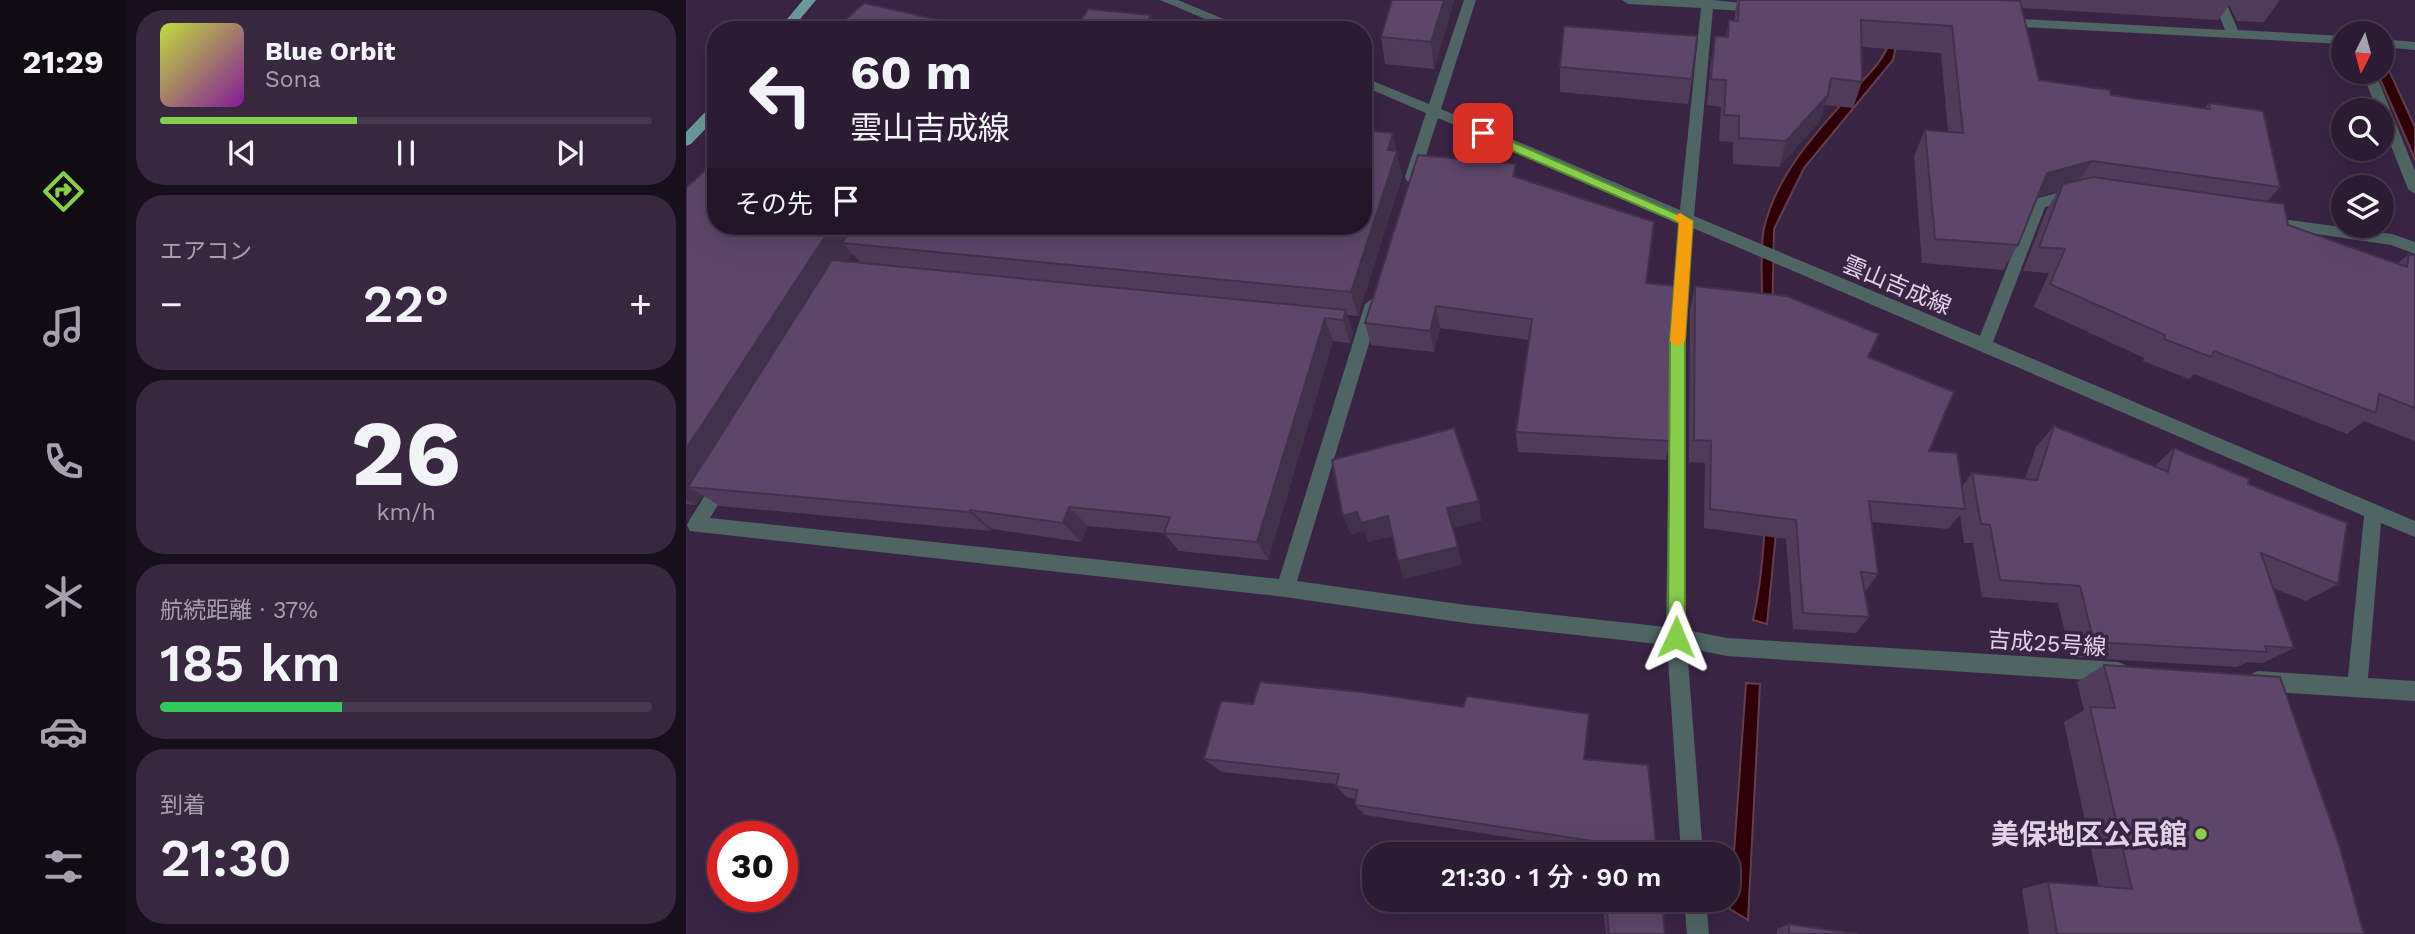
<!DOCTYPE html>
<html lang="ja">
<meta charset="utf-8">
<style>
body{margin:0;font-family:"Work Sans","Noto Sans JP",sans-serif;background:#37283f;color:#f1f3f6;height:100vh;display:flex;flex-direction:column;font-size:26px;white-space:nowrap}
*{box-sizing:border-box;margin:0}
p{font-size:23px;color:#a6a1ac}
.icon{flex:none;width:38px;height:38px;fill:none;stroke:currentColor;stroke-width:2;stroke-linecap:round;stroke-linejoin:round}
.map{position:relative;flex:1;overflow:hidden}
.details{display:flex;flex-direction:column;gap:10px;padding:10px;background:#180f1c;width:560px}
.details>*{flex:none}
.guide{position:absolute;left:21px;top:21px;width:665px;height:214px;border-radius:28px;box-shadow:0 7px 28px #0002,0 0 0 2px #47394e;background:#2b1b33;color:#f1f3f6;overflow:hidden}
.needle{width:46px;rotate:186deg}
.controls{position:absolute;left:1645px;top:21px;display:grid;gap:14px}
.controls a{display:grid;place-items:center;width:63px;height:63px;border-radius:50%;background:#2b1b33;box-shadow:0 7px 28px #0002,0 0 0 2px #47394e;font-size:35px}
.speed{position:absolute;left:21px;top:821px;display:flex;gap:14px;font-size:35px;font-weight:700;text-align:center}
.speed>*{display:grid;place-content:center;width:91px;height:91px;border-radius:50%;background:#2b1b33;box-shadow:0 7px 28px #0002,0 0 0 2px #47394e;line-height:1}
.speed .limit{border:10px solid #d22;background:#fff;color:#111}
.pin{position:absolute;display:grid;place-items:center;width:60px;height:60px;color:#fff;margin:-30px;border-radius:14px;box-shadow:0 4px 10px #0006}
.me{position:absolute;width:77px;margin:-38px;rotate:1deg;stroke-linejoin:round;filter:drop-shadow(0 0 5px #0008)}
.turn{display:flex;align-items:center;gap:24px;height:147px;padding:0 28px;font-size:32px}
.turn .icon{width:91px;height:91px;stroke-width:2.5}
.turn b{display:block;font-size:49px;line-height:60px}
.then{display:flex;align-items:center;height:66px;padding:0 28px;background:#0003;gap:14px;font-size:26px}
.big{font-size:52px;font-weight:600;line-height:1.1}
.details .card{flex:1;display:flex;flex-direction:column;justify-content:center;gap:10px;min-width:0;padding:0 24px;border-radius:28px;background:#37283f}
.details .dial{align-items:center;gap:0}
.dial b{font-size:91px;line-height:1}
.song{display:flex;align-items:center;gap:21px}
.cover{width:84px;height:84px;border-radius:10px;background:linear-gradient(135deg,hsl(70 70% 55%),hsl(290 70% 35%))}
.played{height:7px;border-radius:4px;background:linear-gradient(90deg,#86cf4b 40%,#47394e 40%)}
.keys{display:flex;justify-content:space-around;direction:ltr}
.heat{display:flex;justify-content:space-between;align-items:center;font-size:38px;direction:ltr}
.charge{height:10px;border-radius:5px;background:linear-gradient(90deg,#34c759 37%,#47394e 0)}
.trip{position:absolute;left:676px;top:842px;width:378px;height:70px;border-radius:28px;background:#2b1b33;box-shadow:0 7px 28px #0002,0 0 0 2px #47394e;font-weight:600;line-height:70px;text-align:center}
main{display:flex;flex:1;min-height:0}
.tabs{display:flex;flex-direction:column;width:126px;justify-content:space-around;align-items:center;background:#110b14;color:#a6a1ac}
.tabs .icon{width:49px;height:49px}
.tabs .active{color:#86cf4b}
.tabs b{font-size:32px;color:#f1f3f6}
.map>svg:first-child{display:block}
.water{fill:#2f0008;stroke:#643f4b;stroke-width:2}
.lines{fill:none;stroke-linecap:round;stroke-linejoin:round}
.minor{fill:#4e6564;fill-rule:evenodd}
.major{fill:#699b9a;fill-rule:evenodd}
.wall{fill:#503c5a;fill-rule:evenodd}
.shaded-wall{fill:#41314a}
.building{fill:#5d4669;stroke:#41314a;stroke-width:2}
.route{fill:#86cf4b;stroke:#578731;stroke-width:2}
.slow{fill:#f59e0b}
.poi-dot{fill:#86cf4b;stroke:#392444;stroke-width:2.5}
.labels{text-anchor:middle;stroke-width:7;stroke-linejoin:round;paint-order:stroke}
.street-label{font-size:23px;fill:#e0d2e7;stroke:#392444}
.near-poi-label{font-size:28px;font-weight:bold;fill:#e0d2e7;stroke:#392444;text-anchor:end}
</style>
<main>
<nav class="tabs">
<b>21:29</b>
<svg class="icon active" aria-label="directions" viewBox="0 0 24 24"><path d="M12 3l9 9-9 9-9-9zM9 14v-3h6M13 9l2 2-2 2"/></svg>
<svg class="icon" aria-label="music" viewBox="0 0 24 24"><path d="M9 18V5l10-2v13"/><circle cx="6" cy="18" r="3"/><circle cx="16" cy="16" r="3"/></svg>
<svg class="icon" aria-label="phone" viewBox="0 0 24 24"><path d="M5 4h4l2 5-3 2q2 4 5 5l2-3 5 2v4C11 20 4 13 5 4z"/></svg>
<svg class="icon" aria-label="climate" viewBox="0 0 24 24"><path d="M12 3v18M4 7l16 10M4 17L20 7"/></svg>
<svg class="icon" aria-label="car" viewBox="0 0 24 24"><path d="M5 17H2v-5l4-1 3-4h7l3 4 3 1v5h-3M9 17h6M6 11h13"/><circle cx="7" cy="17" r="2"/><circle cx="17" cy="17" r="2"/></svg>
<svg class="icon" aria-label="filters" viewBox="0 0 24 24"><path d="M4 7h16M4 17h16"/><circle cx="9" cy="7" r="2"/><circle cx="15" cy="17" r="2"/></svg>
</nav>
<section class="details">
<div class="card">
<div class="song"><i class="cover"></i><div><b>Blue Orbit</b><p>Sona</p></div></div>
<div class="played"></div>
<div class="keys"><svg class="icon" aria-label="previous" viewBox="0 0 24 24"><path d="M18 5L8 12l10 7zM5 5v14"/></svg><svg class="icon" aria-label="pause" viewBox="0 0 24 24"><path d="M8 5v14M16 5v14"/></svg><svg class="icon" aria-label="next" viewBox="0 0 24 24"><path d="M6 5l10 7-10 7zM19 5v14"/></svg></div>
</div>
<div class="card"><p>エアコン</p>
<div class="heat"><a>−</a><b class="big">22°</b><a>+</a></div>
</div>
<div class="card dial"><b>26</b><p>km/h</p></div>
<div class="card"><p>航続距離 · 37%</p><b class="big">185 km</b><div class="charge"></div></div>
<div class="card"><p>到着</p><b class="big">21:30</b></div>
</section>
<div class="map">
<svg width="1729" height="934" viewBox="0 0 1729 934">
<rect width="100%" height="100%" fill="#392444"/>
<path class="water" d="M 1214,28 L 1207,60 L 1118,168 L 1088,229 L 1086,329 L 1090,533 L 1081,624 L 1067,620 C 1091,514 1071,404 1076,297 C 1076,275 1074,249 1078,228 C 1093,164 1148,114 1189,67 C 1200,55 1203,40 1214,28 Z
M 1696,55 L 1729,127 L 1729,159 L 1691,72 L 1696,72 Z
M 1060,683 L 1074,684 L 1062,920 L 1044,909 Z"/>
<g class="lines">
<path class="minor" d="M 474,0 L 492,0 L 564,30 L 545,30 Z
M 778,0 L 790,0 L 755,109 L 994,210 L 1015,8 L 942,4 L 936,0 L 1028,0 L 1075,5 L 1077,8 L 1071,12 L 1027,9 L 1008,216 L 1294,336 L 1348,199 L 1387,189 L 1392,190 L 1392,198 L 1359,207 L 1307,342 L 1729,521 L 1729,537 L 1695,523 L 1682,678 L 1729,681 L 1729,701 L 1572,691 L 1565,688 L 1562,681 L 1565,674 L 1572,671 L 1662,677 L 1678,516 L 1007,228 L 1000,340 L 1000,630 L 1041,638 L 1432,662 L 1439,665 L 1442,672 L 1439,679 L 1432,682 L 1041,656 L 1001,648 L 1017,854 L 995,854 L 981,645 L 780,623 L 599,597 L 4,531 L 1,525 L 4,519 L 30,478 L 36,475 L 42,478 L 45,483 L 24,518 L 593,579 L 679,304 L 687,298 L 695,304 L 611,581 L 780,605 L 980,627 L 984,340 L 993,222 L 752,118 L 733,177 L 731,181 L 721,181 L 719,177 L 740,113 L 677,86 L 677,77 L 743,104 Z
M 1527,0 L 1539,0 L 1552,30 L 1657,36 L 1657,44 L 1316,26 L 1310,22 L 1316,18 L 1539,30 Z
M 1696,39 L 1729,42 L 1729,50 L 1696,47 Z
M 1676,72 L 1689,72 L 1729,171 L 1729,194 L 1722,189 L 1696,123 L 1696,110 L 1691,110 Z
M 1581,217 L 1706,234 L 1729,242 L 1729,254 L 1705,245 L 1576,226 L 1576,218 Z
M 998,900 L 1020,900 L 1023,934 L 1001,934 Z"/>
<path class="major" d="M 117,0 L 130,0 L 105,30 L 92,30 Z
M 30,104 L 30,118 L 5,144 L 0,146 L 0,132 L 25,106 Z"/>
</g>
<path class="wall" d="M 768,0 L 748,69 L 699,64 L 695,37 Z
M 1051,0 L 1594,0 L 1578,22 L 1551,21 L 1543,5 L 1532,20 L 1336,8 L 1353,80 L 1425,95 L 1519,108 L 1523,103 L 1594,187 L 1581,202 L 1602,225 L 1712,263 L 1723,254 L 1729,256 L 1729,441 L 1678,421 L 1661,434 L 1508,374 L 1503,379 L 1457,361 L 1458,358 L 1348,307 L 1363,273 L 1337,271 L 1361,209 L 1372,191 L 1351,197 L 1332,245 L 1317,270 L 1236,263 L 1228,156 L 1239,130 L 1262,132 L 1255,53 L 1176,47 L 1176,82 L 1167,108 L 1139,105 L 1134,121 L 1093,167 L 1047,164 L 1047,142 L 1033,141 L 1035,107 L 1021,105 L 1025,62 L 1029,36 L 1040,37 L 1043,20 L 1048,21 Z
M 874,67 L 1006,79 L 1002,104 L 874,92 Z
M 710,151 L 716,177 L 672,316 L 661,315 L 667,333 L 664,343 L 647,341 L 582,560 L 493,551 L 478,533 L 402,526 L 395,542 L 306,529 L 305,531 L 34,506 L 16,495 L 10,505 L 0,504 L 0,188 L 30,226 L 677,226 ZM 167,254 L 174,262 L 162,261 Z
M 830,177 L 960,283 L 984,441 L 980,460 L 832,452 L 830,432 L 843,340 L 754,328 L 748,352 L 685,345 L 679,323 Z
M 1009,286 L 1182,357 L 1243,451 L 1276,487 L 1286,473 L 1339,479 L 1350,447 L 1368,426 L 1468,467 L 1488,448 L 1562,484 L 1652,584 L 1620,601 L 1587,588 L 1608,648 L 1577,663 L 1561,662 L 1551,667 L 1385,657 L 1372,603 L 1296,597 L 1287,543 L 1278,543 L 1274,515 L 1262,529 L 1186,522 L 1192,574 L 1179,592 L 1183,617 L 1170,633 L 1107,629 L 1100,539 L 1018,528 L 1019,463 L 1003,462 L 1004,310 Z
M 1418,665 L 1678,934 L 1343,934 L 1336,889 L 1362,882 L 1413,886 L 1378,722 L 1398,710 L 1391,682 Z
M 518,759 L 898,759 L 971,854 L 912,854 L 911,851 L 679,815 L 669,805 L 669,799 L 661,797 L 650,786 L 650,784 L 536,772 Z
M 916,900 L 976,900 L 979,934 L 920,934 Z
M 1103,924 L 1172,934 L 1091,934 L 1091,929 Z"/>
<path class="shaded-wall" d="M 758,0 L 768,0 L 748,69 L 745,42 Z
M 465,15 L 471,30 L 456,30 Z
M 257,21 L 262,30 L 249,30 Z
M 1142,95 L 1134,121 L 1093,167 L 1100,141 Z
M 707,133 L 716,177 L 672,316 L 665,292 Z
M 1406,161 L 1389,186 L 1377,184 L 1372,191 L 1346,198 L 1361,173 Z
M 146,226 L 185,226 L 156,243 L 167,254 L 20,489 L 2,487 L 16,495 L 10,505 L 0,499 L 0,449 Z
M 750,306 L 754,328 L 748,352 L 744,331 Z
M 660,310 L 667,333 L 664,343 L 657,320 Z
M 639,318 L 647,341 L 582,560 L 571,542 Z
M 793,501 L 796,521 L 765,528 L 761,508 Z
M 383,507 L 402,526 L 395,542 L 377,523 Z
M 284,510 L 306,529 L 305,531 L 283,512 Z
M 671,512 L 702,516 L 708,536 L 682,542 L 678,531 L 665,535 L 657,516 Z
M 772,547 L 776,565 L 718,579 L 712,561 Z"/>
<path class="building" d="M 706,0 L 758,0 L 745,42 L 695,37 Z
M 1053,0 L 1313,0 L 1334,1 L 1353,80 L 1424,90 L 1425,95 L 1524,109 L 1523,103 L 1577,111 L 1594,187 L 1406,161 L 1361,173 L 1332,245 L 1249,239 L 1239,130 L 1277,133 L 1266,26 L 1175,20 L 1176,82 L 1145,78 L 1142,95 L 1100,141 L 1053,138 L 1053,116 L 1038,115 L 1040,80 L 1025,79 L 1029,36 L 1042,37 L 1043,20 L 1052,21 Z
M 178,3 L 257,21 L 249,30 L 148,30 Z
M 402,9 L 465,15 L 456,30 L 389,30 Z
M 878,26 L 1011,36 L 1006,79 L 874,67 Z
M 677,130 L 707,133 L 702,150 L 711,151 L 665,292 L 156,243 L 167,226 L 677,226 Z
M 732,155 L 830,164 L 827,176 L 968,222 L 960,283 L 988,286 L 984,441 L 830,432 L 846,319 L 750,306 L 744,331 L 679,323 Z
M 30,160 L 30,226 L 146,226 L 0,449 L 0,188 Z
M 1407,177 L 1598,204 L 1602,225 L 1721,267 L 1723,254 L 1729,256 L 1729,408 L 1693,394 L 1690,413 L 1528,351 L 1525,357 L 1478,339 L 1479,335 L 1364,284 L 1379,249 L 1353,247 L 1377,184 Z
M 146,260 L 660,310 L 657,320 L 639,318 L 571,542 L 478,533 L 484,517 L 383,507 L 377,523 L 284,510 L 283,512 L 2,487 Z
M 1009,286 L 1101,296 L 1193,334 L 1182,357 L 1268,392 L 1243,451 L 1271,453 L 1279,509 L 1183,501 L 1192,574 L 1175,572 L 1183,617 L 1117,613 L 1110,520 L 1024,509 L 1025,441 L 1008,440 Z
M 1368,426 L 1482,472 L 1488,448 L 1563,479 L 1562,484 L 1661,523 L 1652,584 L 1575,553 L 1608,648 L 1579,646 L 1581,652 L 1408,642 L 1394,586 L 1314,580 L 1304,525 L 1295,524 L 1286,473 L 1351,480 Z
M 768,428 L 793,501 L 761,508 L 772,547 L 712,561 L 702,516 L 675,523 L 671,512 L 657,516 L 646,460 Z
M 1418,665 L 1594,677 L 1654,848 L 1678,934 L 1371,934 L 1362,882 L 1446,889 L 1404,707 L 1429,708 Z
M 574,682 L 676,692 L 777,707 L 781,696 L 903,714 L 898,759 L 962,765 L 971,854 L 915,854 L 914,842 L 669,805 L 671,790 L 650,786 L 653,774 L 518,759 L 535,701 L 567,704 Z
M 920,900 L 976,900 L 979,934 L 923,934 Z
M 1103,924 L 1172,934 L 1103,934 Z"/>
<path class="route" d="M 797,129 L 1007,221 L 999,340 L 999,637 L 997,643 L 990,646 L 984,643 L 982,637 L 984,340 L 993,223 L 792,136 L 791,133 Z"/>
<path class="slow" d="M 994,213 L 1007,221 L 999,341 L 992,347 L 984,341 L 993,223 L 987,218 Z"/>
<circle class="poi-dot" cx="1515" cy="834" r="7"/>
<g class="labels">
<g class="street-label">
<text transform="translate(1211 285) rotate(23)" y="8">雲山吉成線</text>
<text transform="translate(1361 643) rotate(4)" y="8">吉成25号線</text>
</g>
<g class="near-poi-label">
<text x="1501" y="844">美保地区公民館</text>
</g>
</g>
</svg>
<div class="controls">
<a><svg class="needle" viewBox="-14 -14 28 28"><path d="M0-13l5 13h-10z" fill="#e53935"/><path d="M0 13l5-13h-10z" fill="#a6a1ac"/></svg></a>
<a><svg class="icon" aria-label="search" viewBox="0 0 24 24"><circle cx="10" cy="10" r="6"/><path d="M15 15l6 6"/></svg></a>
<a><svg class="icon" aria-label="layers" viewBox="0 0 24 24"><path d="M12 4l9 5-9 5-9-5zM3 14l9 5 9-5"/></svg></a>
</div>
<div class="speed"><div class="limit">30</div></div>
<div class="pin" style="left:797px;top:133px;background:#d93025"><svg class="icon" aria-label="arrive" viewBox="0 0 24 24"><path d="M6 21V4h12l-3 4 3 4H6"/></svg></div>
<svg class="me" style="left:990px;top:637px" viewBox="-20 -20 40 40"><path d="M0-17L14 15 0 8-14 15z" fill="#86cf4b" stroke="#fff" stroke-width="4"/></svg>
<div class="trip">21:30 · 1 分 · 90 m</div>
<div class="guide">
<div class="turn"><svg class="icon" aria-label="left" viewBox="0 0 24 24"><path d="M17 20v-9H6M10 6l-5 5 5 5"/></svg><div><b>60 m</b>雲山吉成線</div></div>
<div class="then">その先<svg class="icon" aria-label="arrive" viewBox="0 0 24 24"><path d="M6 21V4h12l-3 4 3 4H6"/></svg></div>
</div>
</div>
</main>
